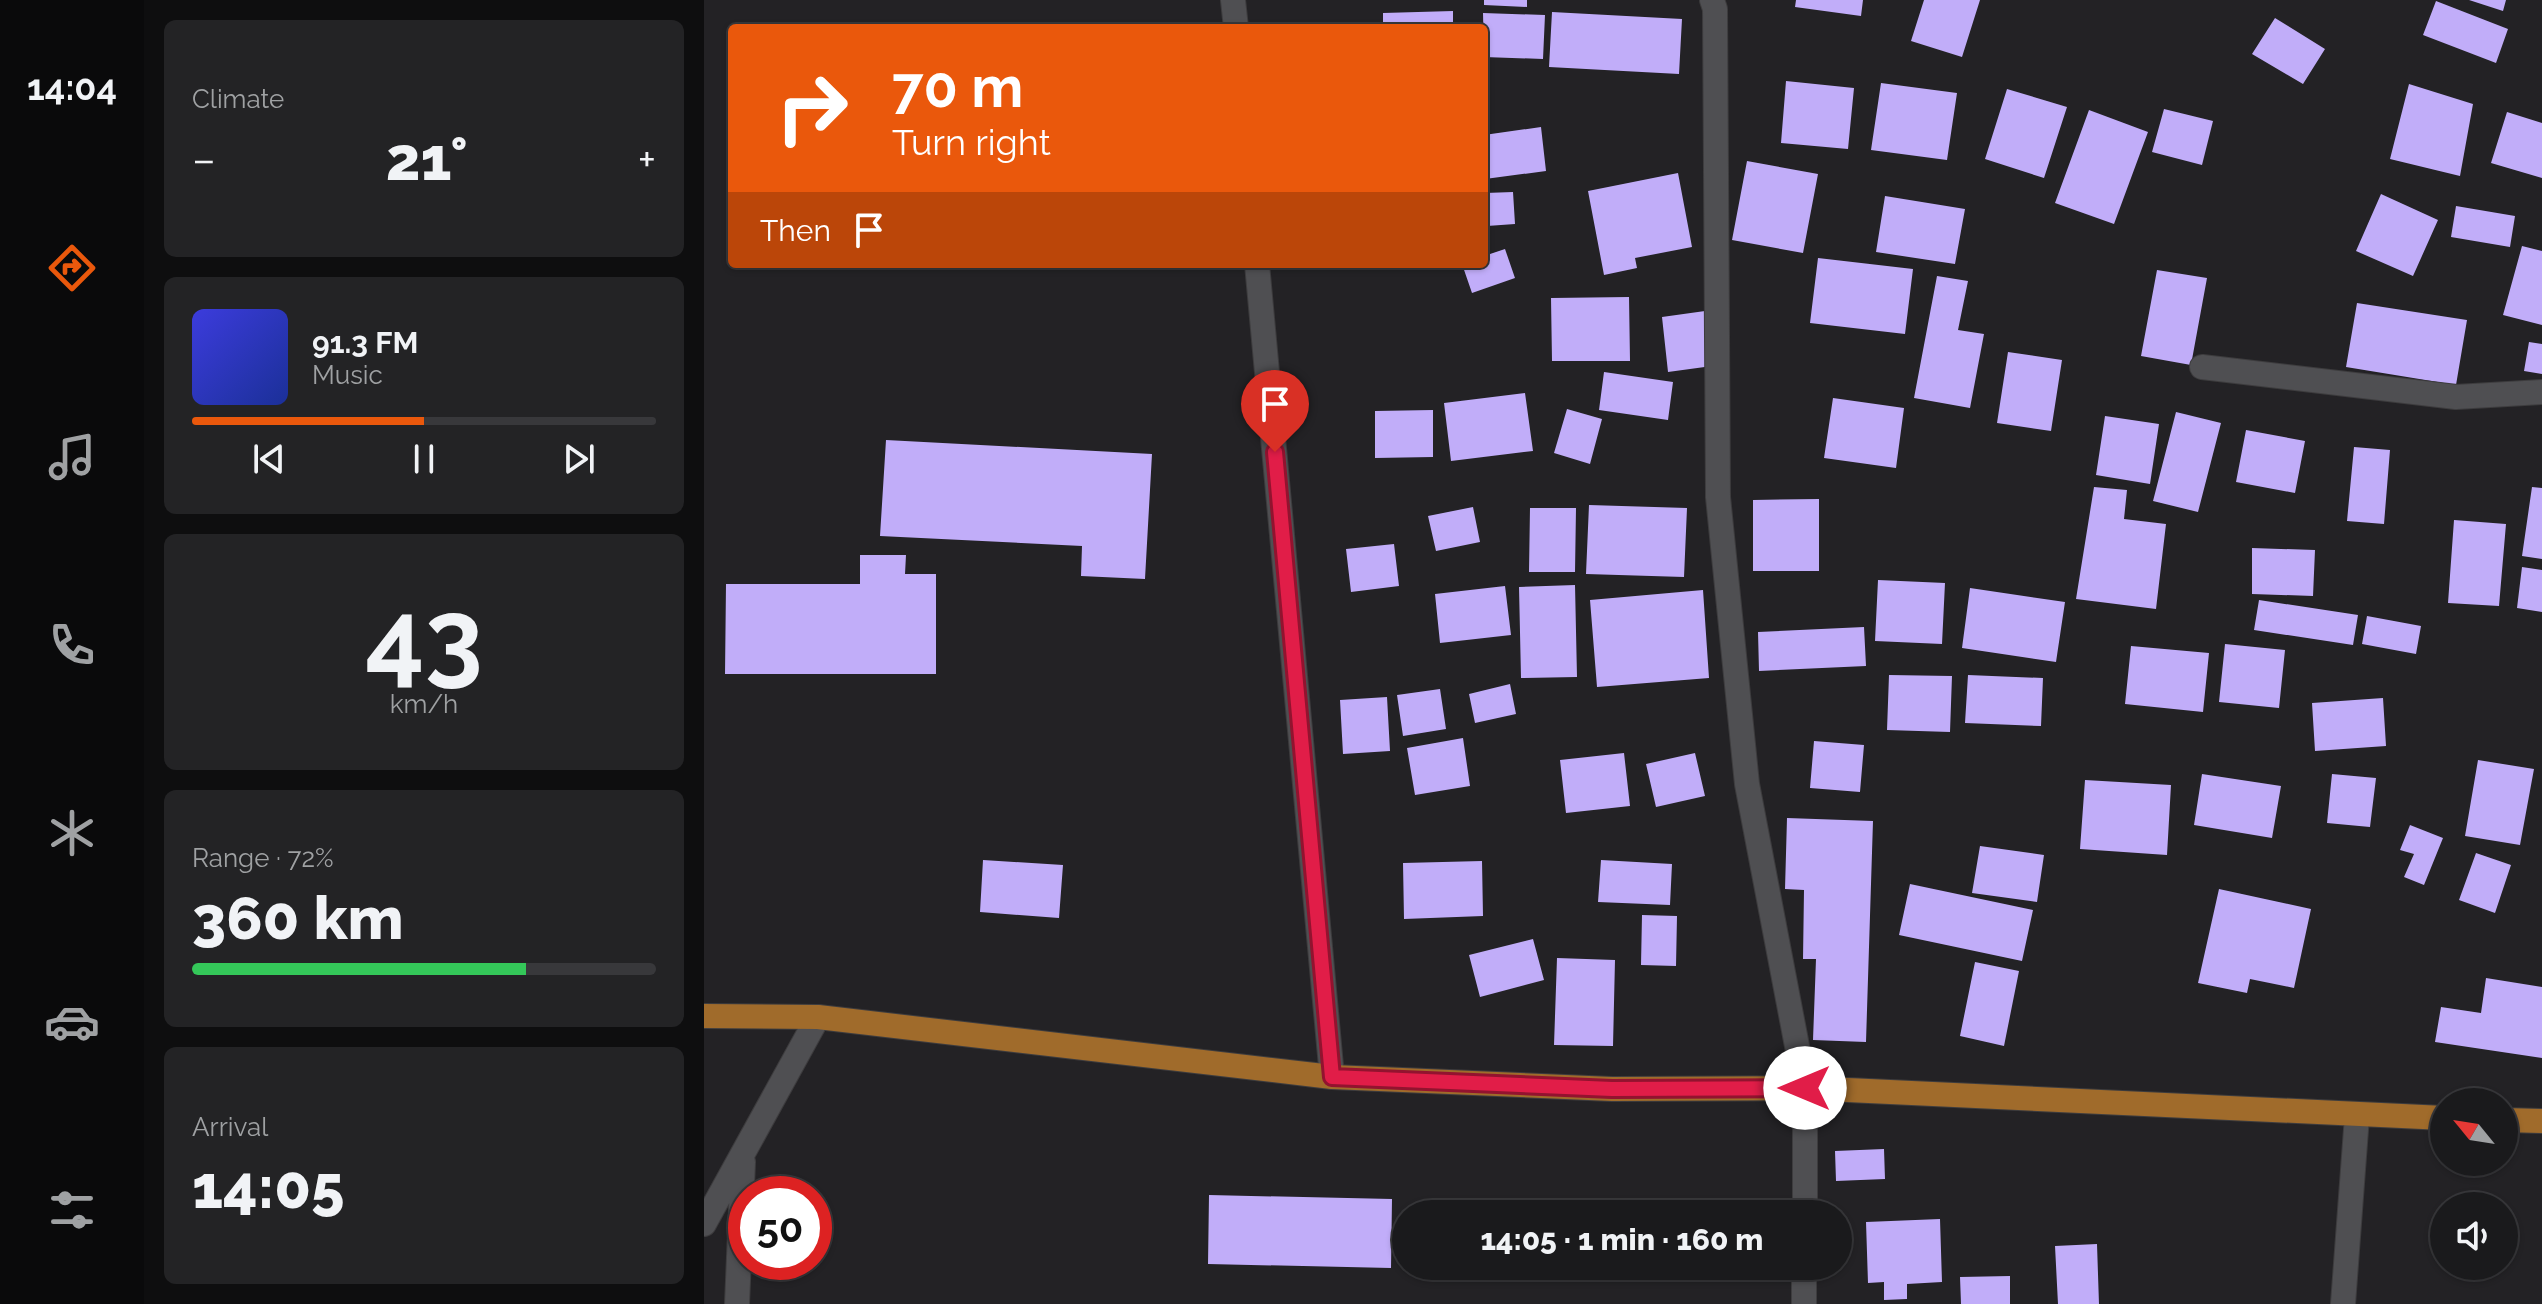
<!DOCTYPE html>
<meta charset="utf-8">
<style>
body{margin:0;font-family:Raleway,sans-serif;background:#232325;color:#f1f3f6;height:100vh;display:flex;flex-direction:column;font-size:30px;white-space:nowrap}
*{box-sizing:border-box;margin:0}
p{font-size:26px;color:#9fa1a3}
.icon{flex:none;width:44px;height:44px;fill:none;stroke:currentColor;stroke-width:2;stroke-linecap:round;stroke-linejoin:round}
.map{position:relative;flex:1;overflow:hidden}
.drawer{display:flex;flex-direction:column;gap:20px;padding:20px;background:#0e0e0f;width:560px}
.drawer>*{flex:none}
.banner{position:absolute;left:24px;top:24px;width:760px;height:244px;border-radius:8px;box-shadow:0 2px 6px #0004,0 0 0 2px #38383b;background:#ea580c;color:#fff;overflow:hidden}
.needle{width:52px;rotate:300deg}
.fabs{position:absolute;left:1726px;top:1088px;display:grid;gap:16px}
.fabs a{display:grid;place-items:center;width:88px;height:88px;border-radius:50%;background:#1a1a1c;box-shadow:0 2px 6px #0004,0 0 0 2px #38383b;font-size:40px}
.speed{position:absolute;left:24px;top:1176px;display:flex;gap:16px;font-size:40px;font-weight:700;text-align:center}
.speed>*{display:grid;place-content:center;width:104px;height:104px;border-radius:50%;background:#1a1a1c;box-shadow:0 2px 6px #0004,0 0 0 2px #38383b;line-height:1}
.speed .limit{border:12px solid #d22;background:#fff;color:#111}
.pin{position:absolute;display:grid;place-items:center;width:68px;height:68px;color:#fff;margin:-82px -34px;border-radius:50% 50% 50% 0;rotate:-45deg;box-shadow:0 0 8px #0007}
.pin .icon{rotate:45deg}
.me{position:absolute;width:88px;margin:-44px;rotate:270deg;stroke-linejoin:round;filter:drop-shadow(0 0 6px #0008)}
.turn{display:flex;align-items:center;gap:28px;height:168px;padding:0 32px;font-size:36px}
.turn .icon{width:104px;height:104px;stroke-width:2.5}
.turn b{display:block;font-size:56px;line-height:68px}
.then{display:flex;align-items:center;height:76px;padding:0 32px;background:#0003;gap:16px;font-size:30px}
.big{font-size:60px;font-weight:800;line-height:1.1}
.drawer .widget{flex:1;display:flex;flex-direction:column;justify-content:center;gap:12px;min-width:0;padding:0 28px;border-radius:12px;background:#232325}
.drawer .dial{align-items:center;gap:0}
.dial b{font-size:104px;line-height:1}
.song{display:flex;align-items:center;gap:24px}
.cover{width:96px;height:96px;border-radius:12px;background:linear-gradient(135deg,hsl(240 70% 55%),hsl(230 70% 35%))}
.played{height:8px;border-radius:4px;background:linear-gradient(90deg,#ea580c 50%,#38383b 50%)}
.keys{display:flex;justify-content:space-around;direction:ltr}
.heat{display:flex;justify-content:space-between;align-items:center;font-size:44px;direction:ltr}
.charge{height:12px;border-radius:6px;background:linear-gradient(90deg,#34c759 72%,#38383b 0)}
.trip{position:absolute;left:688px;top:1200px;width:460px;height:80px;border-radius:40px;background:#1a1a1c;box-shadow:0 2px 6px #0004,0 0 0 2px #38383b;font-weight:800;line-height:80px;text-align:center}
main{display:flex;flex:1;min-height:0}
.tabs{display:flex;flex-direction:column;width:144px;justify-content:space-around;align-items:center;background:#0a0a0b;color:#9fa1a3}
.tabs .icon{width:56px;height:56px}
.tabs .on{color:#ea580c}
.tabs b{font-size:36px;color:#f1f3f6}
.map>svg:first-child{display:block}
.building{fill:#c1adf9}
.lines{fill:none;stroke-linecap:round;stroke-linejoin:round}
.minor-casing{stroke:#3d3c3e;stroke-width:26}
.major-casing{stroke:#3d3c3e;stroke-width:26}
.minor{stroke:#4f4f52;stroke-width:24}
.major{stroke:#a06b2b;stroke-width:24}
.route-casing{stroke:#92132f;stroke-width:20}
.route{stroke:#e11d48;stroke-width:14}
</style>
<main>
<nav class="tabs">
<b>14:04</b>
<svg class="icon on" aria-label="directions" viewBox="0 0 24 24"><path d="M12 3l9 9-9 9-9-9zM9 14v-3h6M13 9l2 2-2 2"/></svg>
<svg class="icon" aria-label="music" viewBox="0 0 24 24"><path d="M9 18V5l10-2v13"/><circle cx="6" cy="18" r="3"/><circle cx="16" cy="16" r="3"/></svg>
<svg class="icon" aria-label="phone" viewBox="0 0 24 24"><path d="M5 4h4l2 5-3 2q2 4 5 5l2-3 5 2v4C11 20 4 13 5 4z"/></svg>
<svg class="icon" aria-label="climate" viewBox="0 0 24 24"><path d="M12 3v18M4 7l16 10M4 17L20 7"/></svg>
<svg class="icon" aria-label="car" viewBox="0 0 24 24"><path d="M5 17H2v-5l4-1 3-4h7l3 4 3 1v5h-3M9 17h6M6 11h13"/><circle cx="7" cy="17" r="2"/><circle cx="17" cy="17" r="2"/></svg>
<svg class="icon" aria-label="filters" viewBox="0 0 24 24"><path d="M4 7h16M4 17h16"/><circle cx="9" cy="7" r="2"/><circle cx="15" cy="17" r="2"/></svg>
</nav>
<section class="drawer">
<div class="widget"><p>Climate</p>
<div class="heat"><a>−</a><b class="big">21°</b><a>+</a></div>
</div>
<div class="widget">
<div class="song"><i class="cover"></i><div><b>91.3 FM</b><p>Music</p></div></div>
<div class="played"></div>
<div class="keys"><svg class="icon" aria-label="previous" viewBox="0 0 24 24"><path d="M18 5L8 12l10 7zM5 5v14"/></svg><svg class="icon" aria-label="pause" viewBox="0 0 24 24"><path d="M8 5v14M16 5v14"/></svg><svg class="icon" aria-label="next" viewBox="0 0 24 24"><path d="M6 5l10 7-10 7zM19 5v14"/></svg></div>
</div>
<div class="widget dial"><b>43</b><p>km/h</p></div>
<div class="widget"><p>Range · 72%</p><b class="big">360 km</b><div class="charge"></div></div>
<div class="widget"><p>Arrival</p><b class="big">14:05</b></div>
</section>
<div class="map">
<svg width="1838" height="1304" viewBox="0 0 1838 1304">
<rect width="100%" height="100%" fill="#232225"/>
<path class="building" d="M 780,0 L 823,0 L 823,7 L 780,5 Z
M 1092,0 L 1159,0 L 1157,16 L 1091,7 Z
M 1220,0 L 1276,0 L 1258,57 L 1207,41 Z
M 1765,0 L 1802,0 L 1799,11 Z
M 1732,1 L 1804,29 L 1792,63 L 1719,35 Z
M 749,11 L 749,28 L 679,28 L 679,13 Z
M 848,12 L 978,19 L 975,74 L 845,67 Z
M 779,13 L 841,15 L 839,59 L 780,57 Z
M 1571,18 L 1621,49 L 1599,84 L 1548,54 Z
M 1082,81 L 1150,88 L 1144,149 L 1077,143 Z
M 1177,83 L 1253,93 L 1243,160 L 1167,150 Z
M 1705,84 L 1769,104 L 1756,176 L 1686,159 Z
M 1303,89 L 1363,107 L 1340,178 L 1281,159 Z
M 1460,109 L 1509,121 L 1498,165 L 1448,152 Z
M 1385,110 L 1444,132 L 1410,224 L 1351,203 Z
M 1803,112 L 1838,123 L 1838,178 L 1787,163 Z
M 837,127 L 842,171 L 781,179 L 780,135 Z
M 1043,161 L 1114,174 L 1099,253 L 1028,240 Z
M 974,173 L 988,247 L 931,258 L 933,268 L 900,275 L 884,191 Z
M 809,192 L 811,224 L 783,226 L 781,193 Z
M 1677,194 L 1734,220 L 1709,276 L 1652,251 Z
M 1181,196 L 1261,209 L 1251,264 L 1172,252 Z
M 1752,206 L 1811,216 L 1806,247 L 1747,237 Z
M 1818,246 L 1838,251 L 1838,325 L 1799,315 Z
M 801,249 L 811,278 L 768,293 L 758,264 L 780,264 L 780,256 Z
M 1114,258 L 1209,269 L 1201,334 L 1106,323 Z
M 1453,270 L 1503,278 L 1487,365 L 1437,356 Z
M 1233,276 L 1264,281 L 1254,330 L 1280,334 L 1266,408 L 1210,398 Z
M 925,297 L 926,361 L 848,361 L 847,298 Z
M 1653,303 L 1763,320 L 1752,385 L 1642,367 Z
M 1001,311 L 1008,366 L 964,372 L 958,317 Z
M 1825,342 L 1838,344 L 1838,374 L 1820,371 Z
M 1304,352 L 1358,360 L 1347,431 L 1293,423 Z
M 900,372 L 969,382 L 964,420 L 895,410 Z
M 821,393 L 829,451 L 747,461 L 740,403 Z
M 1129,398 L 1200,408 L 1192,468 L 1120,458 Z
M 863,409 L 898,419 L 886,464 L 850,453 Z
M 729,410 L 729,457 L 671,458 L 671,411 Z
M 1472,412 L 1517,423 L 1494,512 L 1449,501 Z
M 1401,416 L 1455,424 L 1446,484 L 1392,475 Z
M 1542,430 L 1601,441 L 1591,493 L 1532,482 Z
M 182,440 L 448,454 L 441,579 L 377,576 L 378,546 L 176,536 Z
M 1650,447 L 1686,450 L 1680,524 L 1643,521 Z
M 1390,487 L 1423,490 L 1420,519 L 1462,524 L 1452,609 L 1372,599 Z
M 1828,487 L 1838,488 L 1838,559 L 1818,556 Z
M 1115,499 L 1115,571 L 1049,571 L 1049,500 Z
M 885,505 L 983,508 L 980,577 L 882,574 Z
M 769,507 L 776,542 L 732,551 L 724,516 Z
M 826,508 L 872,508 L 871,572 L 825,572 Z
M 1750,520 L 1802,524 L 1795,606 L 1744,603 Z
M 690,544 L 695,586 L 647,592 L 642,549 Z
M 1548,548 L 1611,550 L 1609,596 L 1548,594 Z
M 156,555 L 202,555 L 201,574 L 232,574 L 232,674 L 21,674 L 22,584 L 156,584 Z
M 1818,567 L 1838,570 L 1838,612 L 1813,608 Z
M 1174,580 L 1241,583 L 1238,644 L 1171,641 Z
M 871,585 L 873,677 L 817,678 L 815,587 Z
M 801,586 L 807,635 L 736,643 L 731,594 Z
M 1266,588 L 1361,602 L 1352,662 L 1258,648 Z
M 999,590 L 1005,678 L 893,687 L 886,600 Z
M 1555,600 L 1654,615 L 1649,645 L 1550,630 Z
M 1663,616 L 1717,626 L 1712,654 L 1658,644 Z
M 1160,627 L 1162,666 L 1055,671 L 1054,632 Z
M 1521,644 L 1581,650 L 1575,708 L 1515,702 Z
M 1427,646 L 1505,653 L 1499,712 L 1421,704 Z
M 1185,675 L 1248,676 L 1246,732 L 1183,730 Z
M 1264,675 L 1339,678 L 1337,726 L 1261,723 Z
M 806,684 L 812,714 L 771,723 L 765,694 Z
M 736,689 L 742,729 L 699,736 L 693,695 Z
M 683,697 L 686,751 L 639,754 L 636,700 Z
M 1679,698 L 1682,746 L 1611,751 L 1608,703 Z
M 759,738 L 766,786 L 711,795 L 703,748 Z
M 1110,741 L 1160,745 L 1156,792 L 1106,788 Z
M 920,753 L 926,806 L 862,813 L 856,760 Z
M 991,753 L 1001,796 L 952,807 L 942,764 Z
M 1774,760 L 1830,769 L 1816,845 L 1761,836 Z
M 1498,774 L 1577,786 L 1568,838 L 1490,825 Z
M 1628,774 L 1672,778 L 1666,827 L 1623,823 Z
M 1381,780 L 1467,785 L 1463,855 L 1376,849 Z
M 1083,818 L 1169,821 L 1162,1042 L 1109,1040 L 1112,959 L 1099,959 L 1100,890 L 1081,889 Z
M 1706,825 L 1739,838 L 1720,885 L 1700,877 L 1710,854 L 1696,850 Z
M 1276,846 L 1340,855 L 1333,902 L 1268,893 Z
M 1772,853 L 1807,865 L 1791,913 L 1755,900 Z
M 279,860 L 359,865 L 355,918 L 276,912 Z
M 897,860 L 968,864 L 966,905 L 894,902 Z
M 778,861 L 779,916 L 700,919 L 699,863 Z
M 1206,884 L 1329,910 L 1318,961 L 1195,935 Z
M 1515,889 L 1607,909 L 1590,988 L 1546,979 L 1543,993 L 1494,983 Z
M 938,915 L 973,916 L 972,966 L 937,965 Z
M 829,939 L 840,980 L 776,997 L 765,955 Z
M 853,958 L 911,960 L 909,1046 L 850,1045 Z
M 1271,962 L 1315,971 L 1300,1046 L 1256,1036 Z
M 1782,978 L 1838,987 L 1838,1058 L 1731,1042 L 1737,1007 L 1777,1013 Z
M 1180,1149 L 1181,1179 L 1132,1181 L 1131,1151 Z
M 505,1195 L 688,1199 L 687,1268 L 504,1264 Z
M 1236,1219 L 1238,1282 L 1203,1284 L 1203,1299 L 1180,1300 L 1180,1282 L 1164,1283 L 1162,1222 Z
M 1393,1244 L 1395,1304 L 1354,1304 L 1351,1246 Z
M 1306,1276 L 1306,1304 L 1257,1304 L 1256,1277 Z"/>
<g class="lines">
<g class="minor-casing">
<path id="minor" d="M 529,0 L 532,28
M 1008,0 L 1011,9 L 1014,497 L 1043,784 L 1101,1088 L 1101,1214
M 553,264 L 628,1077
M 1498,367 L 1752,397 L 1838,392
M 0,1224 L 114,1017
M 33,1304 L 39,1162
M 1100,1304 L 1100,1266
M 1639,1304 L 1653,1116"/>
</g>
<g class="major-casing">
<path id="major" d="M 0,1016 L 114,1017 L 628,1077 L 908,1089 L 1101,1088 L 1740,1118
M 1800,1120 L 1838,1121"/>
</g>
<use href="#minor" class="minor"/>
<use href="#major" class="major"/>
</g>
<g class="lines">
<g class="route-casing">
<path id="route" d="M 571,452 L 628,1077 L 908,1089 L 1101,1088"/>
</g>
<use href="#route" class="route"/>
</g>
</svg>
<div class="fabs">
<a><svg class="needle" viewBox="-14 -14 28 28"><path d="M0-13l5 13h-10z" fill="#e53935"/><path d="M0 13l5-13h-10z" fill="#9fa1a3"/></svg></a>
<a><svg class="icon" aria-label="sound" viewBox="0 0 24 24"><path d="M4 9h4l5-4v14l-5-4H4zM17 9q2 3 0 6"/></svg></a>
</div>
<div class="speed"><div class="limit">50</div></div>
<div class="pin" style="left:571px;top:452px;background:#d93025"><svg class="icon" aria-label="arrive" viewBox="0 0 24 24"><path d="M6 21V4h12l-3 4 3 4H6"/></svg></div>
<svg class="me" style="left:1101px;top:1088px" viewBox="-20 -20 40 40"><circle r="19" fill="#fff"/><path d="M0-13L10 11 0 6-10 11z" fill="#e11d48"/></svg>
<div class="trip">14:05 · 1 min · 160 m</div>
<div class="banner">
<div class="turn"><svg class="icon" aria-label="right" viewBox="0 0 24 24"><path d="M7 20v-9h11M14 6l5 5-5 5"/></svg><div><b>70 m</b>Turn right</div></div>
<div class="then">Then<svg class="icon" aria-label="arrive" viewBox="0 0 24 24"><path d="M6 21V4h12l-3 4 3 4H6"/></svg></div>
</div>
</div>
</main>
